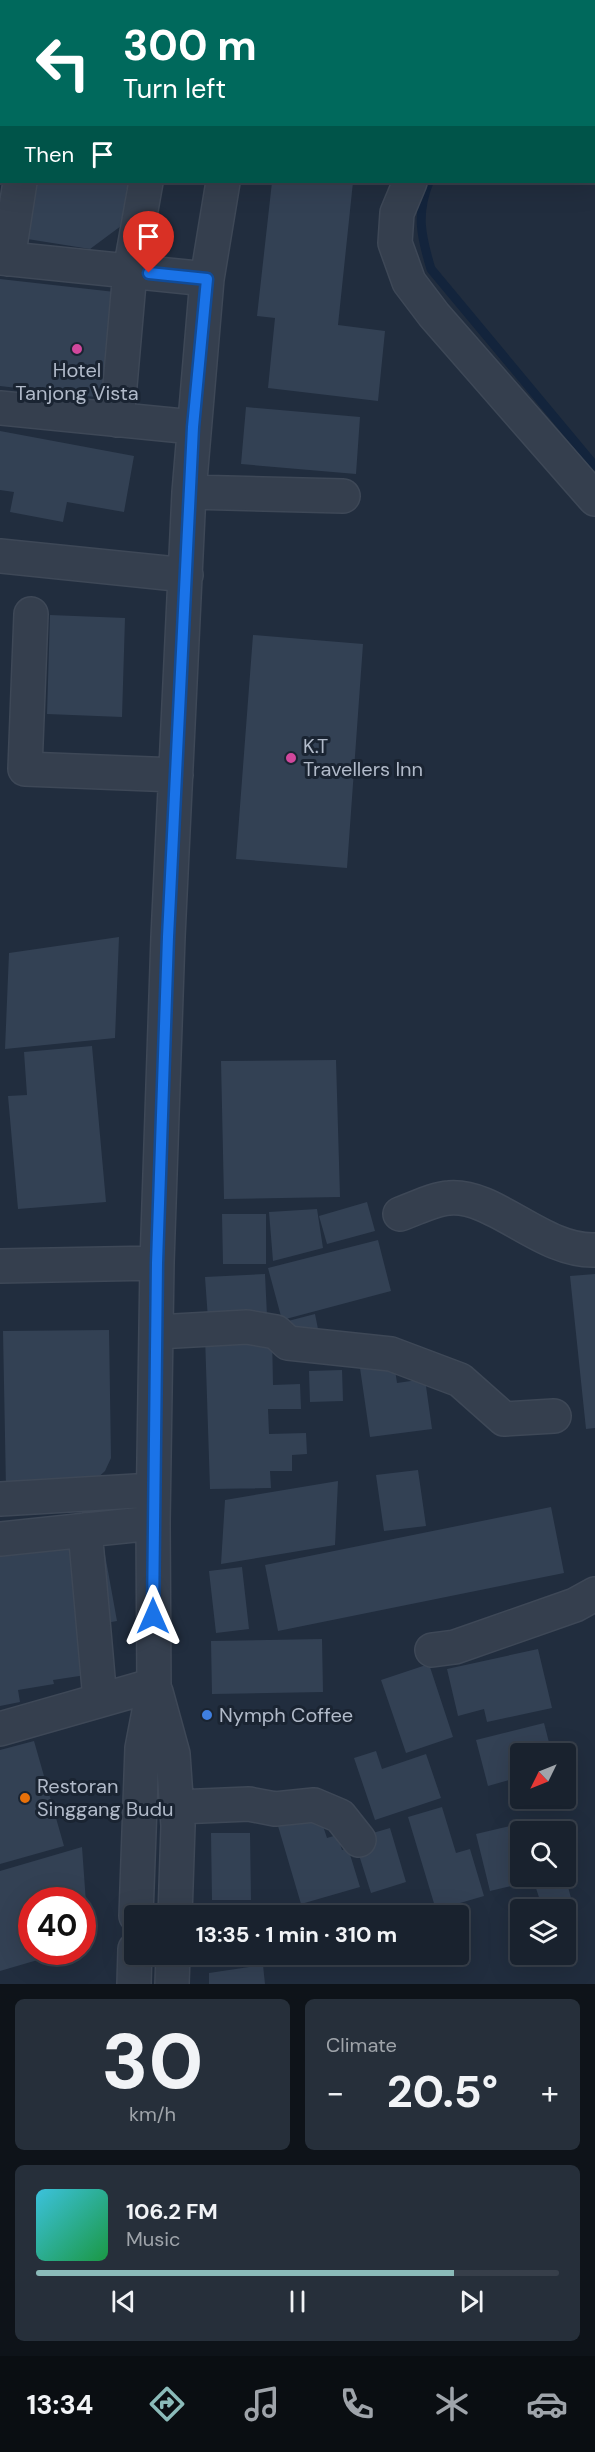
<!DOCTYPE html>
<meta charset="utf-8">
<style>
body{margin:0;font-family:"DM Sans",sans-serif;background:#262f3a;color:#f1f3f6;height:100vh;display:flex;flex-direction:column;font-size:22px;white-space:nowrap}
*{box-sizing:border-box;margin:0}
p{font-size:20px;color:#9fa4aa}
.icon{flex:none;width:33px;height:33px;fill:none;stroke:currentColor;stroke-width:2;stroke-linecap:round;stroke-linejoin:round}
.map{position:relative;height:1984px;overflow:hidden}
.side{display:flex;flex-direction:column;gap:15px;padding:15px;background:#0e1319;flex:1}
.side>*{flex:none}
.hud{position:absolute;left:0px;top:0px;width:596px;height:183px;box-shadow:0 6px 24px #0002,0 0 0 2px #373f4a;background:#00695c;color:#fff;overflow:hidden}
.needle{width:39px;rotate:227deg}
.fabs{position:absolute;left:510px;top:1743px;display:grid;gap:12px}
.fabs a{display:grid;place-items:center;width:66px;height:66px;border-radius:6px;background:#19222e;box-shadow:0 6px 24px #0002,0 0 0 2px #373f4a;font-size:30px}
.speed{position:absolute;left:18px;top:1887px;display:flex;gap:12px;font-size:30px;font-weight:700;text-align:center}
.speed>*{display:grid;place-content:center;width:78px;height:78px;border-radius:50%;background:#19222e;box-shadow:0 6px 24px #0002,0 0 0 2px #373f4a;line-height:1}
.speed .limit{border:9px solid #d22;background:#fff;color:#111}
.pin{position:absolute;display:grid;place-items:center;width:51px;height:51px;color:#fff;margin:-62px -26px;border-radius:50% 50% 50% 0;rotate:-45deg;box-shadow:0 0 6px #0007}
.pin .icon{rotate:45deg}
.me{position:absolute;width:66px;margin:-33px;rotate:0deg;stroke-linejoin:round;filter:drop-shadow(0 0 4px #0008)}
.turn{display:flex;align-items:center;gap:21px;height:126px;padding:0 24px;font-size:27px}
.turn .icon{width:78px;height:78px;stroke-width:2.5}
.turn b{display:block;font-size:42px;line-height:51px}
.then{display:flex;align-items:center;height:57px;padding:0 24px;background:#0003;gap:12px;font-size:22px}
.big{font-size:45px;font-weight:700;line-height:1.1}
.side .tile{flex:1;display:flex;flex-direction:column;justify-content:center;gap:9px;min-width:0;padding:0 21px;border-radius:9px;background:#262f3a}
.side .dial{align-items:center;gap:0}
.dial b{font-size:78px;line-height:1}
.song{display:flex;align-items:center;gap:18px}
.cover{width:72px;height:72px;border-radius:9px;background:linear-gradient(135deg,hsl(190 70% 55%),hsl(140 70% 35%))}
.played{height:6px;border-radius:3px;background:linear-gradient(90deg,#8bbbb9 80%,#373f4a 80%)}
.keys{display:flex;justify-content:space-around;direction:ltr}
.heat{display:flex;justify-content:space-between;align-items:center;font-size:33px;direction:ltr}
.side .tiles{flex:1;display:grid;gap:15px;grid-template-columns:1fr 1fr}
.tile:last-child{grid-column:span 2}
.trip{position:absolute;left:124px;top:1905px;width:345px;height:60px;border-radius:6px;background:#19222e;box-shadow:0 6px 24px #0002,0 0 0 2px #373f4a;font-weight:700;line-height:60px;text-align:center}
.dock{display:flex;height:96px;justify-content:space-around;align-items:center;background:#0a0e12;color:#9fa4aa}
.dock .icon{width:42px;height:42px}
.dock .current{color:#8bbbb9}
.dock b{font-size:27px;color:#f1f3f6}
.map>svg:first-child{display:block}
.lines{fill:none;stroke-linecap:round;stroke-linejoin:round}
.stream{stroke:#13243c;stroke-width:9}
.building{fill:#334154}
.minor-casing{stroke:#3e4857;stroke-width:36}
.minor{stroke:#353f4e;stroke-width:33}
.route-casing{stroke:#114b97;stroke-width:15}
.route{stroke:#1a73e8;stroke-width:10}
.hotel-dot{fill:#d1479c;stroke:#1a2432;stroke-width:2}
.shop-dot{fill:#3f7fe0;stroke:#1a2432;stroke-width:2}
.food-dot{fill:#e8710a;stroke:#1a2432;stroke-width:2}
.labels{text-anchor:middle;stroke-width:6;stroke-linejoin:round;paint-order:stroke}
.poi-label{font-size:20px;fill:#b1bac9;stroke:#1a2432;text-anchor:start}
</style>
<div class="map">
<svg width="595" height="1984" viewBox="0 0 595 1984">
<rect width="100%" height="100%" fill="#212d3e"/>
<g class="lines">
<path class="stream" d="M 429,182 C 416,214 421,236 431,269 L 595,466"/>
</g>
<path class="building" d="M 30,182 L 128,182 L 121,226 L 90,249 L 21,238 Z
M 272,182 L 353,182 L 338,325 L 385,331 L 378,401 L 268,388 L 275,318 L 257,316 Z
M 0,279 L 115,292 L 104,398 L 0,386 Z
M 246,407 L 360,417 L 356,474 L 241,464 Z
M 0,431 L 134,456 L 124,512 L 67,502 L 63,522 L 10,512 L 14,492 L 0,490 Z
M 50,615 L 125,618 L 122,717 L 47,714 Z
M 253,635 L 363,644 L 347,868 L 236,859 Z
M 119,937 L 115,1038 L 5,1049 L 9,953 Z
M 92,1046 L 106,1202 L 18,1209 L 8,1096 L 27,1095 L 24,1052 Z
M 336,1060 L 340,1197 L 224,1199 L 221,1061 Z
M 367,1202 L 375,1231 L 327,1244 L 319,1216 Z
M 317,1209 L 323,1248 L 273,1261 L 269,1212 Z
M 222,1214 L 266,1214 L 266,1264 L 223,1264 Z
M 378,1240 L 391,1291 L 282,1320 L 268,1268 Z
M 265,1274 L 267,1316 L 208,1319 L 205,1277 Z
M 595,1274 L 595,1428 L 586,1429 L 570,1276 Z
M 315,1314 L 318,1329 L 292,1335 L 288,1321 Z
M 109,1330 L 111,1458 L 105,1471 L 92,1483 L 6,1489 L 3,1331 Z
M 272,1335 L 273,1385 L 300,1384 L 301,1409 L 268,1409 L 269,1434 L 306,1433 L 307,1454 L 292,1455 L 292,1471 L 270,1471 L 271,1488 L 210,1489 L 205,1336 Z
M 394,1363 L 397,1383 L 425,1379 L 432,1429 L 370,1437 L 360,1368 Z
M 342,1370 L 343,1401 L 310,1402 L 309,1371 Z
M 418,1470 L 426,1526 L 384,1531 L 376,1475 Z
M 338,1481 L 335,1545 L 221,1564 L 225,1500 Z
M 551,1507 L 564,1573 L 278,1631 L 265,1565 Z
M 102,1538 L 117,1621 L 78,1628 L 86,1675 L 53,1680 L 54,1684 L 18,1690 L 20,1702 L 0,1706 L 0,1555 Z
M 242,1567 L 249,1629 L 216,1633 L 209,1571 Z
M 322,1639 L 323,1692 L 212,1694 L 211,1641 Z
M 538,1649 L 552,1708 L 487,1722 L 484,1709 L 458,1716 L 447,1669 Z
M 429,1664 L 453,1737 L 406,1753 L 381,1680 Z
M 544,1723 L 552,1754 L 520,1754 L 520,1777 L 488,1786 L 476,1740 Z
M 34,1741 L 64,1846 L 0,1864 L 0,1750 Z
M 376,1751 L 382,1769 L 426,1754 L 441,1798 L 375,1820 L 354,1758 Z
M 442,1807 L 456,1853 L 470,1849 L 484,1896 L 436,1910 L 408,1817 Z
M 319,1814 L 327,1838 L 337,1835 L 342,1850 L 348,1848 L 360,1887 L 301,1904 L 278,1826 Z
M 523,1823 L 526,1832 L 520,1832 L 520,1876 L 537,1876 L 537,1880 L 490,1891 L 476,1834 Z
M 390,1828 L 406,1882 L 371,1893 L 359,1855 L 371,1851 L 366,1835 Z
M 211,1833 L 250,1833 L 251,1900 L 212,1900 Z
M 82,1847 L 89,1945 L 82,1947 L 82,1900 L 32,1900 L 32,1952 L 65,1952 L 0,1971 L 0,1871 Z
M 565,1876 L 573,1905 L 556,1910 L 543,1910 L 535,1885 Z
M 209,1906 L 249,1907 L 249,1916 L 209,1916 Z
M 208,1954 L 248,1954 L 248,1963 L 208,1961 Z
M 263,1965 L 265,1984 L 209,1984 L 209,1973 Z"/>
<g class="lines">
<g class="minor-casing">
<path id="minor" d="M 489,0 L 493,2
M 48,2 L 48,0
M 177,2 L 178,0
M 297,2 L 298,0
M 564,2 L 566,0
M 410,182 L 397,213 L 395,243 L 409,282 L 434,315 L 595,499
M 0,258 L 207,279
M 8,259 L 20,182
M 0,408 L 193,427
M 117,420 L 130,271 L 146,182
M 189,492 L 343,496
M 0,556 L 186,575
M 31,614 L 25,769 L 176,775
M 400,1214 C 415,1209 433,1199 449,1198 C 495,1194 542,1252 595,1250
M 0,1266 L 157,1263
M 157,1332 L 247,1327 L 276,1332 L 288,1343 L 391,1354 L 460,1380 L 504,1419 L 554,1416
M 0,1499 L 153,1490
M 85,1530 L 100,1700
M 0,1539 L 153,1523
M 432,1650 L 455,1647 L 575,1605 L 595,1594
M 156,1692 L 173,1754 L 178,1826 L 175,1916
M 0,1729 L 154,1685
M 177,1807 L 249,1804 L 275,1809 L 314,1805 L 340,1816 L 359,1840
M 136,1916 L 142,1748 L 154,1685 L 153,1523 L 157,1263 L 168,937 L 189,492 L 207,279 L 223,182
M 134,1984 L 135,1949
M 172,1984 L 173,1954"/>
</g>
<use href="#minor" class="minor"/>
</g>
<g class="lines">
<g class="route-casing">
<path id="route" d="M 149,273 L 207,279 L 193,427 L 168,937 L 157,1263 L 153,1616"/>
</g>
<use href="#route" class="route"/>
</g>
<g class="hotel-dot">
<circle cx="77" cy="349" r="6"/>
<circle cx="291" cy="758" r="6"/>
</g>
<circle class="shop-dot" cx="207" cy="1715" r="6"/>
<circle class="food-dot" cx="25" cy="1798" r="6"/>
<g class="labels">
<g class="poi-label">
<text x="77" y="377" text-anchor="middle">Hotel<tspan x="77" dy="23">Tanjong Vista</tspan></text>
<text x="303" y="753">K.T<tspan x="303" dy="23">Travellers Inn</tspan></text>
<text x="219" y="1722">Nymph Coffee</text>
<text x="37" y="1793">Restoran<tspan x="37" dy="23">Singgang Budu</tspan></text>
</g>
</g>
</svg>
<div class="fabs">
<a><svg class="needle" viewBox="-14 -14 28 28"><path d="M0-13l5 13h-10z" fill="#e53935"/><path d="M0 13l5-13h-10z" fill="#9fa4aa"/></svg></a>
<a><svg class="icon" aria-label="search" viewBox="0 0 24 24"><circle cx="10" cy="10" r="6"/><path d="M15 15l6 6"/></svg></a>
<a><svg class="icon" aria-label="layers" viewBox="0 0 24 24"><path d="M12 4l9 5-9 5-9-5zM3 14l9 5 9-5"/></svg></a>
</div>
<div class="speed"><div class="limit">40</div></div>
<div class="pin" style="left:149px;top:273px;background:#d93025"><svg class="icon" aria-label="arrive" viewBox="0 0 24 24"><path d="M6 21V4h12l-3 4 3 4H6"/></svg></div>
<svg class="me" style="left:153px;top:1616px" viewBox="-20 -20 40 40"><path d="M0-17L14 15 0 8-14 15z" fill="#1a73e8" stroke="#fff" stroke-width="4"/></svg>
<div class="trip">13:35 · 1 min · 310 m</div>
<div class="hud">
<div class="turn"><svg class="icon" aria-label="left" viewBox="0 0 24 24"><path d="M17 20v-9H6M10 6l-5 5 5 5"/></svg><div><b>300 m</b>Turn left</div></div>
<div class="then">Then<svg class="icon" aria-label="arrive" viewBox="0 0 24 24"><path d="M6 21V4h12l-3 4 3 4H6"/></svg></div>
</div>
</div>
<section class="side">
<div class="tiles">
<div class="tile dial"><b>30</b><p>km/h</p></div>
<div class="tile"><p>Climate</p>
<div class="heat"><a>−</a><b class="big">20.5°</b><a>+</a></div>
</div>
<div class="tile">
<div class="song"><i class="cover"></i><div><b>106.2 FM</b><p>Music</p></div></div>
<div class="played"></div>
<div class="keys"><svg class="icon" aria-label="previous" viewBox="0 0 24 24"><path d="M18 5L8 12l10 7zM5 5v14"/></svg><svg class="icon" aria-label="pause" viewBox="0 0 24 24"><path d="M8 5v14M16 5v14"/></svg><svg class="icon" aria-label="next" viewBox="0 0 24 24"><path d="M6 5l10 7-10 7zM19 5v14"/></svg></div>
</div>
</div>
</section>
<nav class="dock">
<b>13:34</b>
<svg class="icon current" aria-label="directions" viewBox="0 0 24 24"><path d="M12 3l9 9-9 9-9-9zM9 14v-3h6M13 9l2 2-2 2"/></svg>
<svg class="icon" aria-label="music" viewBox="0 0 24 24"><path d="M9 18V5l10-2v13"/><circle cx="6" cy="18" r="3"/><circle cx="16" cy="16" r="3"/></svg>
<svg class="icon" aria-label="phone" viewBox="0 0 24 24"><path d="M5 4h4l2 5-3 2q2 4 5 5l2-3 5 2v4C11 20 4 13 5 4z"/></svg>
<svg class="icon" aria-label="climate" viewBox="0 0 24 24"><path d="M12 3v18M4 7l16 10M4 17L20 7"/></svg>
<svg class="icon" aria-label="car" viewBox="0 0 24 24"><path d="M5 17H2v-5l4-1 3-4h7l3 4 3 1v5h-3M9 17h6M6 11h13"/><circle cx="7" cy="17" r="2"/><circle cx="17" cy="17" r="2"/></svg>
</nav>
